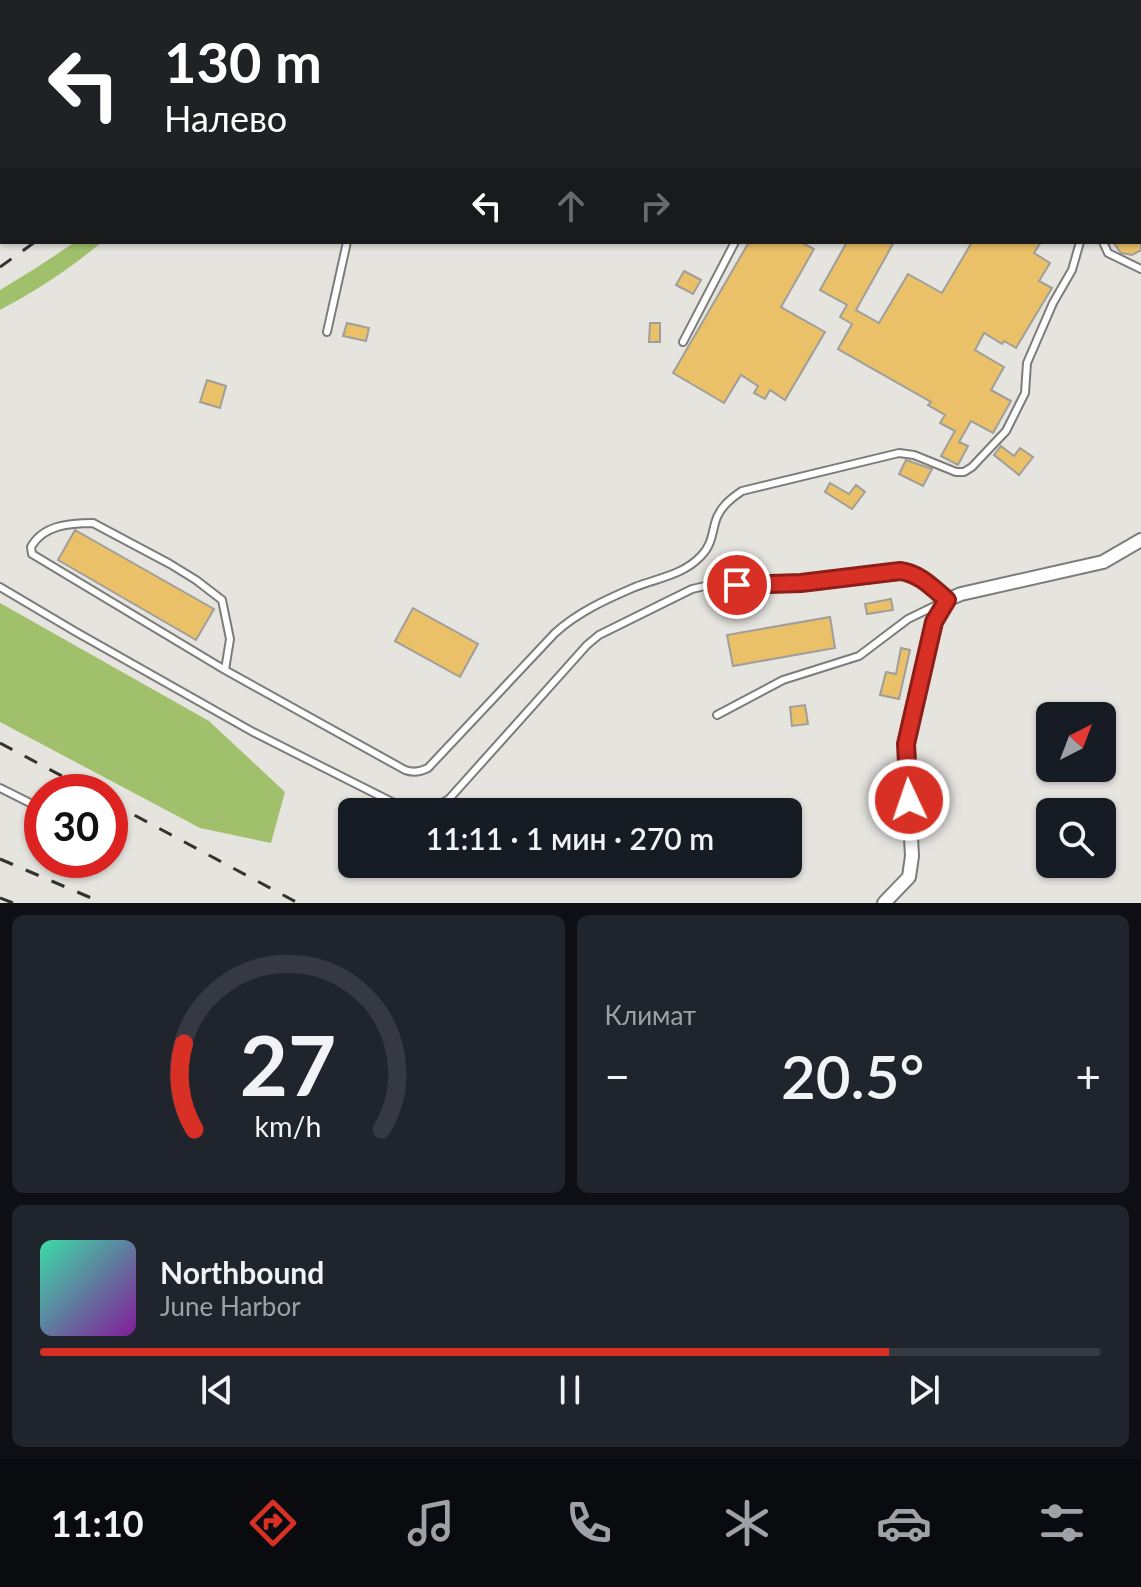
<!DOCTYPE html>
<html lang="ru">
<meta charset="utf-8">
<style>
body{margin:0;font-family:Lato,sans-serif;background:#20242c;color:#f1f3f6;height:100vh;display:flex;flex-direction:column;font-size:30px;white-space:nowrap}
*{box-sizing:border-box;margin:0}
p{font-size:26px;color:#9ea1a6}
.icon{flex:none;width:44px;height:44px;fill:none;stroke:currentColor;stroke-width:2;stroke-linecap:round;stroke-linejoin:round}
.map{position:relative;height:903px;overflow:hidden}
.sheet{display:flex;flex-direction:column;gap:12px;padding:12px;background:#0d0f14;flex:1}
.sheet>*{flex:none}
.hud{position:absolute;left:0px;top:0px;width:1142px;height:244px;box-shadow:0 2px 6px #0004;background:#202124;color:#fff;overflow:hidden}
.needle{width:52px;rotate:42deg}
.fabs{position:absolute;left:1036px;top:702px;display:grid;gap:16px}
.fabs a{display:grid;place-items:center;width:80px;height:80px;border-radius:12px;background:#171b24;box-shadow:0 2px 6px #0004;font-size:40px}
.speed{position:absolute;left:24px;top:774px;display:flex;gap:16px;font-size:40px;font-weight:700;text-align:center}
.speed>*{display:grid;place-content:center;width:104px;height:104px;border-radius:50%;background:#171b24;box-shadow:0 2px 6px #0004;line-height:1}
.speed .limit{border:12px solid #d22;background:#fff;color:#111}
.pin{position:absolute;display:grid;place-items:center;width:68px;height:68px;color:#fff;margin:-34px;border:4px solid #fff;border-radius:50%;box-shadow:0 2px 8px #0007}
.me{position:absolute;width:88px;margin:-44px;rotate:357deg;stroke-linejoin:round;filter:drop-shadow(0 0 6px #0008)}
.turn{display:flex;align-items:center;gap:28px;height:168px;padding:0 32px;font-size:36px}
.turn .icon{width:104px;height:104px;stroke-width:2.5}
.turn b{display:block;font-size:56px;line-height:68px}
.lanes{display:flex;align-items:center;height:76px;padding:0 32px;background:#0003;justify-content:center;gap:40px;direction:ltr}
.lanes .off{opacity:.35}
.big{font-size:60px;font-weight:600;line-height:1.1}
.sheet .tile{flex:1;display:flex;flex-direction:column;justify-content:center;gap:12px;min-width:0;padding:0 28px;border-radius:12px;background:#20242c}
.sheet .dial{align-items:center;gap:0}
.dial svg{height:208px;overflow:visible;fill:none;stroke:#363941;stroke-width:7;stroke-linecap:round;text-anchor:middle}
.dial text{fill:#f1f3f6;stroke:none}
.song{display:flex;align-items:center;gap:24px}
.cover{width:96px;height:96px;border-radius:12px;background:linear-gradient(135deg,hsl(160 70% 55%),hsl(290 70% 35%))}
.played{height:8px;border-radius:4px;background:linear-gradient(90deg,#d93025 80%,#363941 80%)}
.keys{display:flex;justify-content:space-around;direction:ltr}
.heat{display:flex;justify-content:space-between;align-items:center;font-size:44px;direction:ltr}
.sheet .tiles{flex:1;display:grid;gap:12px;grid-template-columns:1fr 1fr}
.tile:last-child{grid-column:span 2}
.trip{position:absolute;left:338px;top:798px;width:464px;height:80px;border-radius:12px;background:#171b24;box-shadow:0 2px 6px #0004;font-weight:600;line-height:80px;text-align:center}
.dock{display:flex;height:128px;justify-content:space-around;align-items:center;background:#090b0e;color:#9ea1a6}
.dock .icon{width:56px;height:56px}
.dock .active{color:#d93025}
.dock b{font-size:36px;color:#f1f3f6}
.map>svg:first-child{display:block}
.forest{fill:#a1c06b}
.building{fill:#eac068;stroke:#a09e9a;stroke-width:2}
.lines{fill:none;stroke-linecap:round;stroke-linejoin:round}
.service-casing{stroke:#7e7c78;stroke-width:10}
.minor-casing{stroke:#7e7c78;stroke-width:16}
.trunk-casing{stroke:#7e7c78;stroke-width:24}
.service{stroke:#fff;stroke-width:6}
.minor{stroke:#fff;stroke-width:12}
.trunk{stroke:#fff;stroke-width:20}
.rail{stroke:#343331;stroke-width:3;stroke-dasharray:14 14;stroke-linecap:butt}
.route-casing{stroke:#8d1f18;stroke-width:20}
.route{stroke:#d93025;stroke-width:14}
</style>
<div class="map">
<svg width="1141" height="903" viewBox="0 0 1141 903">
<rect width="100%" height="100%" fill="#e6e4df"/>
<path class="forest" d="M 0,19 L 2,20 L 2,237 L 0,239 Z
M 75,242 L 102,242 C 71,268 36,291 0,310 L 0,290 L 36,268 Z
M 0,603 L 209,721 L 285,792 L 271,843 L 200,828 L 0,722 Z"/>
<path class="building" d="M 749,242 L 801,242 L 814,249 L 781,307 L 825,332 L 785,400 L 770,390 L 765,399 L 754,393 L 758,386 L 741,375 L 724,403 L 673,373 Z
M 847,242 L 894,242 L 856,310 L 879,323 L 908,274 L 942,293 L 972,242 L 1041,242 L 1034,253 L 1050,263 L 1039,281 L 1052,288 L 1016,348 L 1004,341 L 1002,344 L 984,333 L 975,350 L 1004,367 L 991,390 L 1011,401 L 993,433 L 971,421 L 959,442 L 968,446 L 958,465 L 941,456 L 955,431 L 940,423 L 945,415 L 928,405 L 931,402 L 838,349 L 852,324 L 840,317 L 847,305 L 820,290 Z
M 1113,242 L 1141,242 L 1141,250 L 1132,255 L 1121,253 Z
M 684,271 L 701,280 L 693,294 L 676,285 Z
M 347,323 L 369,328 L 366,341 L 343,336 Z
M 650,323 L 660,323 L 660,342 L 649,342 Z
M 207,380 L 226,386 L 220,408 L 200,402 Z
M 1001,446 L 1014,456 L 1020,448 L 1033,457 L 1019,475 L 994,455 Z
M 906,460 L 932,469 L 923,486 L 899,474 Z
M 830,483 L 849,494 L 856,485 L 865,492 L 852,509 L 825,492 Z
M 75,530 L 214,609 L 196,640 L 58,560 Z
M 891,599 L 893,610 L 867,614 L 865,604 Z
M 413,608 L 478,644 L 460,677 L 395,641 Z
M 830,617 L 835,648 L 733,666 L 727,635 Z
M 901,648 L 910,650 L 899,699 L 880,695 L 886,672 L 896,674 Z
M 805,705 L 808,724 L 792,726 L 790,707 Z"/>
<g class="lines">
<g class="service-casing">
<path id="service" d="M 392,0 L 393,2
M 847,0 L 847,2
M 404,2 L 405,0
M 867,2 L 868,0
M 1103,242 L 1108,253 L 1141,269
M 327,332 L 347,242
M 683,342 L 735,242
M 0,587 L 76,632 L 253,732 L 396,804 C 419,813 428,812 449,799 L 587,645 L 599,635 L 692,589 L 705,586 L 801,583 L 900,571 C 919,573 933,589 947,600 L 908,619 L 859,656 L 783,680 L 717,715
M 225,670 L 230,639 L 222,600 L 196,580 L 170,564 L 93,523 C 70,523 43,525 31,547 L 32,554 L 225,670 L 405,770 C 413,773 420,772 428,768 L 555,633 C 578,612 607,599 635,587 C 658,578 683,575 701,556 C 711,546 712,535 715,523 C 719,508 730,499 742,491 L 899,453 L 914,455 L 956,472 L 964,472 L 972,467 L 1006,431 L 1025,393 L 1027,363 L 1053,303 L 1072,270 L 1080,242
M 0,788 L 42,809"/>
</g>
<g class="minor-casing">
<path id="minor" d="M 884,903 L 909,877 L 912,856 L 906,744 L 934,622 L 947,600 L 961,594 L 1103,562 L 1141,540"/>
</g>
<g class="trunk-casing">
<path id="trunk" d="M 1037,0 L 1042,2
M 1102,0 L 1111,2
M 1140,8 L 1141,9
M 1140,63 L 1141,64"/>
</g>
<use href="#service" class="service"/>
<use href="#minor" class="minor"/>
<use href="#trunk" class="trunk"/>
<path class="rail" d="M 279,2 L 281,0
M 0,267 L 35,242
M 0,743 L 92,792
M 110,802 L 298,903
M 0,859 L 103,903
M 0,898 L 13,903"/>
</g>
<g class="lines">
<g class="route-casing">
<path id="route" d="M 737,585 L 801,583 L 900,571 C 919,573 933,588 947,600 L 934,622 L 906,744 L 909,800"/>
</g>
<use href="#route" class="route"/>
</g>
</svg>
<div class="fabs">
<a><svg class="needle" viewBox="-14 -14 28 28"><path d="M0-13l5 13h-10z" fill="#e53935"/><path d="M0 13l5-13h-10z" fill="#9ea1a6"/></svg></a>
<a><svg class="icon" aria-label="search" viewBox="0 0 24 24"><circle cx="10" cy="10" r="6"/><path d="M15 15l6 6"/></svg></a>
</div>
<div class="speed"><div class="limit">30</div></div>
<div class="pin" style="left:737px;top:585px;background:#d93025"><svg class="icon" aria-label="arrive" viewBox="0 0 24 24"><path d="M6 21V4h12l-3 4 3 4H6"/></svg></div>
<svg class="me" style="left:909px;top:800px" viewBox="-20 -20 40 40"><circle r="17" fill="#d93025" stroke="#fff" stroke-width="3"/><path d="M0-11L8 9 0 5-8 9z" fill="#fff"/></svg>
<div class="trip">11:11 · 1 мин · 270 m</div>
<div class="hud">
<div class="turn"><svg class="icon" aria-label="left" viewBox="0 0 24 24"><path d="M17 20v-9H6M10 6l-5 5 5 5"/></svg><div><b>130 m</b>Налево</div></div>
<div class="lanes"><svg class="icon" aria-label="left" viewBox="0 0 24 24"><path d="M17 20v-9H6M10 6l-5 5 5 5"/></svg><svg class="icon off" aria-label="ahead" viewBox="0 0 24 24"><path d="M12 20V5M6 11l6-6 6 6"/></svg><svg class="icon off" aria-label="right" viewBox="0 0 24 24"><path d="M7 20v-9h11M14 6l5 5-5 5"/></svg></div>
</div>
</div>
<section class="sheet">
<div class="tiles">
<div class="tile dial"><svg viewBox="0 0 100 80">
<path d="M14 69A42 42 0 1 1 86 69"/>
<path d="M14 69A42 42 0 0 1 10 36" stroke="#d93025"/>
<text x="50" y="56" font-size="32" font-weight="700">27</text>
<text x="50" y="72" font-size="11">km/h</text>
</svg></div>
<div class="tile"><p>Климат</p>
<div class="heat"><a>−</a><b class="big">20.5°</b><a>+</a></div>
</div>
<div class="tile">
<div class="song"><i class="cover"></i><div><b>Northbound</b><p>June Harbor</p></div></div>
<div class="played"></div>
<div class="keys"><svg class="icon" aria-label="previous" viewBox="0 0 24 24"><path d="M18 5L8 12l10 7zM5 5v14"/></svg><svg class="icon" aria-label="pause" viewBox="0 0 24 24"><path d="M8 5v14M16 5v14"/></svg><svg class="icon" aria-label="next" viewBox="0 0 24 24"><path d="M6 5l10 7-10 7zM19 5v14"/></svg></div>
</div>
</div>
</section>
<nav class="dock">
<b>11:10</b>
<svg class="icon active" aria-label="directions" viewBox="0 0 24 24"><path d="M12 3l9 9-9 9-9-9zM9 14v-3h6M13 9l2 2-2 2"/></svg>
<svg class="icon" aria-label="music" viewBox="0 0 24 24"><path d="M9 18V5l10-2v13"/><circle cx="6" cy="18" r="3"/><circle cx="16" cy="16" r="3"/></svg>
<svg class="icon" aria-label="phone" viewBox="0 0 24 24"><path d="M5 4h4l2 5-3 2q2 4 5 5l2-3 5 2v4C11 20 4 13 5 4z"/></svg>
<svg class="icon" aria-label="climate" viewBox="0 0 24 24"><path d="M12 3v18M4 7l16 10M4 17L20 7"/></svg>
<svg class="icon" aria-label="car" viewBox="0 0 24 24"><path d="M5 17H2v-5l4-1 3-4h7l3 4 3 1v5h-3M9 17h6M6 11h13"/><circle cx="7" cy="17" r="2"/><circle cx="17" cy="17" r="2"/></svg>
<svg class="icon" aria-label="filters" viewBox="0 0 24 24"><path d="M4 7h16M4 17h16"/><circle cx="9" cy="7" r="2"/><circle cx="15" cy="17" r="2"/></svg>
</nav>
